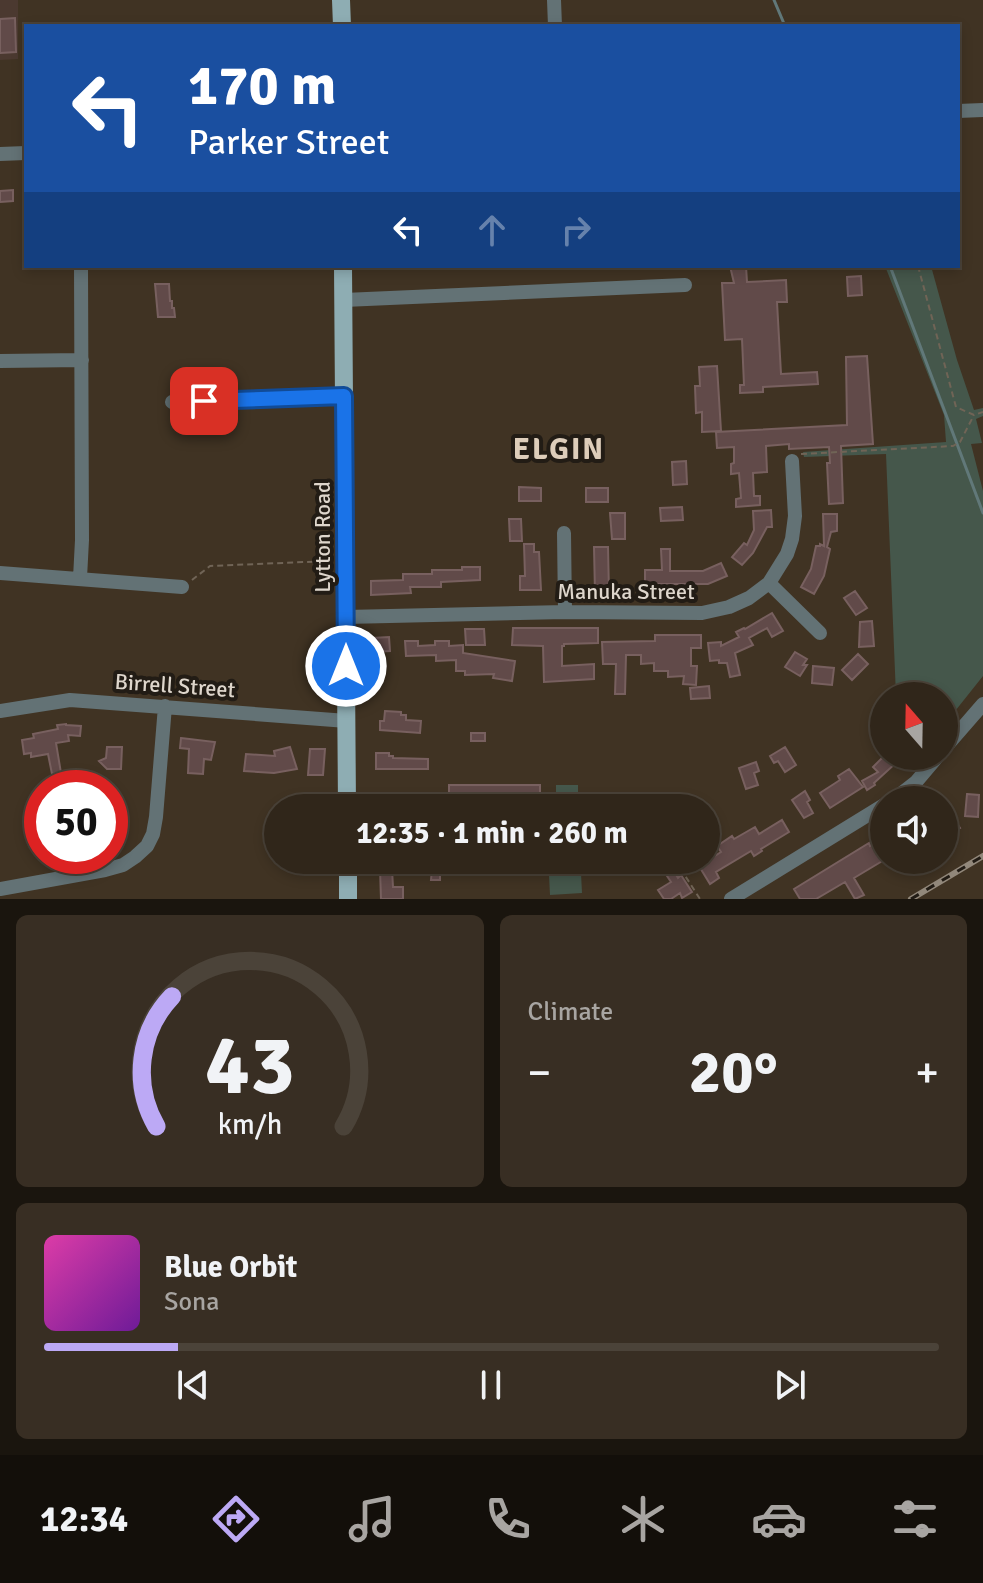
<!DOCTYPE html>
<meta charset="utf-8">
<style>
body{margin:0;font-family:Signika,sans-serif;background:#382e23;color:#f1f3f6;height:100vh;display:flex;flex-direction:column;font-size:30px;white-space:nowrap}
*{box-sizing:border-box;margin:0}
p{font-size:26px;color:#a8a5a2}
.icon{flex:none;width:44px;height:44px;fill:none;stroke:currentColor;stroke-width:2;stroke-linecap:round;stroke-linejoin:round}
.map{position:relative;height:899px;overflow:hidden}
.drawer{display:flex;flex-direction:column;gap:16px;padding:16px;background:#1a150e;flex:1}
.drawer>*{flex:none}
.banner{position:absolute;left:24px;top:24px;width:936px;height:244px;border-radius:0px;box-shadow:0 4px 12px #0003,0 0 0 2px #4b4339;background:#1a4fa0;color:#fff;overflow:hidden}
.needle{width:52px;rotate:340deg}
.buttons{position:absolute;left:870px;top:682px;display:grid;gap:16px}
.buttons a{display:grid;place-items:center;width:88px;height:88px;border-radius:50%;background:#30261a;box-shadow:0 4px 12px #0003,0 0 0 2px #4b4339;font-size:40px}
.speed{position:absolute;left:24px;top:770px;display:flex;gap:16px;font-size:40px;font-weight:700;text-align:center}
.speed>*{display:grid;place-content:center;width:104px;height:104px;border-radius:50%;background:#30261a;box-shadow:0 4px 12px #0003,0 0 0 2px #4b4339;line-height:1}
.speed .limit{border:12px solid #d22;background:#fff;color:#111}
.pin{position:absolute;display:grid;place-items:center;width:68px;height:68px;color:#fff;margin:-34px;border-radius:16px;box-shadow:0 4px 12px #0006}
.me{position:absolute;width:88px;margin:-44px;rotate:0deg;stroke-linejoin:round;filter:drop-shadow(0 0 6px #0008)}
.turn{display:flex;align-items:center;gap:28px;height:168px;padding:0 32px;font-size:36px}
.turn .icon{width:104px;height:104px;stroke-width:2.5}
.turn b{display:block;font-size:56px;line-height:68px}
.lanes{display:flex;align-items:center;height:76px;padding:0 32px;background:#0003;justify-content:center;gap:40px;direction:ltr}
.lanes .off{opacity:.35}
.big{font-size:60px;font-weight:700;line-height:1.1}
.drawer .card{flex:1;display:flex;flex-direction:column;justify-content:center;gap:12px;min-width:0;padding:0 28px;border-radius:12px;background:#382e23}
.drawer .dial{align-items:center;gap:0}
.dial svg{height:208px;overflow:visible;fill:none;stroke:#4b4339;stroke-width:7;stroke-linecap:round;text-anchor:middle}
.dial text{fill:#f1f3f6;stroke:none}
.song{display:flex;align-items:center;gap:24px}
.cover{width:96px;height:96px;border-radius:12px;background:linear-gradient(135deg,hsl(320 70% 55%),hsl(280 70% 35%))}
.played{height:8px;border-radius:4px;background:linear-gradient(90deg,#bca9f5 15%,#4b4339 15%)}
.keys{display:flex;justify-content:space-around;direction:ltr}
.heat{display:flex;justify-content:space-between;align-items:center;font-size:44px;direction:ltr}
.drawer .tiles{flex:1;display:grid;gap:16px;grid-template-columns:1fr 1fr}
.card:last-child{grid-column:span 2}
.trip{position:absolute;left:264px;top:794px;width:456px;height:80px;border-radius:40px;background:#30261a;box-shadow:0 4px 12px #0003,0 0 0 2px #4b4339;font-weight:700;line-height:80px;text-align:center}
.dock{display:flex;height:128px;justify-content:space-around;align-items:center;background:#130f0a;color:#a8a5a2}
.dock .icon{width:56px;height:56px}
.dock .selected{color:#bca9f5}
.dock b{font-size:36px;color:#f1f3f6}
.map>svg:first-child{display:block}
.education{fill:#4b3930}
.green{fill:#45574b}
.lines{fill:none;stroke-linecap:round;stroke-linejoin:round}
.stream{stroke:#617879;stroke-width:3}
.building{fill:#614a49;stroke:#78605f;stroke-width:2}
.path{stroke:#706456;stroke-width:2;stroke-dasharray:6 4;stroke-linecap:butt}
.minor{stroke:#637275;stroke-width:14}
.major{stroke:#8eadb3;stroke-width:18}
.rail-casing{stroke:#92887b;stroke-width:6}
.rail{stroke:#221c15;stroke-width:3;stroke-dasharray:9;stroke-linecap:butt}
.route-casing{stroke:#114b97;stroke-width:20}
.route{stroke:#1a73e8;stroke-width:14}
.labels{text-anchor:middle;stroke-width:8;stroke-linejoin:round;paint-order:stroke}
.street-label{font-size:22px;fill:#ded6cc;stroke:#221c15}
.district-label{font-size:30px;font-weight:bold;letter-spacing:2px;fill:#ddcdba;stroke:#221c15}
</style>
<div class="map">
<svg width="983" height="899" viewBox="0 0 983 899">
<rect width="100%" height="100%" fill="#403323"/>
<path class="education" d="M 0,0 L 18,0 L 18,59 L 0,60 Z"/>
<path class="green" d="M 885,266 L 931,266 L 957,360 L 974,410 L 983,408 L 983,416 L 976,419 L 982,443 L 971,444 L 983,491 L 983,676 L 944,725 L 944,696 L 896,696 L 886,454 L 804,457 L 803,452 L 946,442 L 944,415 Z
M 556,785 L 578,785 L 578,808 L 556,808 Z
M 581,873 L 582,893 L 550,895 L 549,875 Z"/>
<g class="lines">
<path class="stream" d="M 774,0 L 785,26
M 890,266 L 983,513"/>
</g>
<path class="building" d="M 15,18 L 16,52 L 0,53 L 0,19 Z
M 13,190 L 13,201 L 0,202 L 0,191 Z
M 730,266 L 746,266 L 747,282 L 786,280 L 787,302 L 777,302 L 781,374 L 817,372 L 818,384 L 763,387 L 763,392 L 740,393 L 740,385 L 744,385 L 742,339 L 725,340 L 722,283 L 734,283 Z
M 861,276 L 862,295 L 848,296 L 847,277 Z
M 155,284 L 169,284 L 170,301 L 172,301 L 172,308 L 174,308 L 175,317 L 158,317 Z
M 867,356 L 873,444 L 841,446 L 843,503 L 829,504 L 827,463 L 830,463 L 829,447 L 789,449 L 789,444 L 766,446 L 767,472 L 753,473 L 754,496 L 760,496 L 760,505 L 736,507 L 736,499 L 741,498 L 739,473 L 731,474 L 731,464 L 734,463 L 734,447 L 717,448 L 716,432 L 847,425 L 846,357 Z
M 717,366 L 721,431 L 702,432 L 702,412 L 696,413 L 695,386 L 700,386 L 699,367 Z
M 686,461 L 687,484 L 673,485 L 672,462 Z
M 519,487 L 541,488 L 541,501 L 519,501 Z
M 586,488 L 608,488 L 608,502 L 586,502 Z
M 682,507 L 683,520 L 661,521 L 660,508 Z
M 771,510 L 772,527 L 767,527 L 753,553 L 742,565 L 732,557 L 744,543 L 747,545 L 754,530 L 753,511 Z
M 610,513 L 625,513 L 625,539 L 612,539 Z
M 823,514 L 837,514 L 837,531 L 831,532 L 827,547 L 830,549 L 824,576 L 814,594 L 801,587 L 811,569 L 816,546 L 820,546 L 820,544 L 824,546 Z
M 509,519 L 521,519 L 522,541 L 510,541 Z
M 524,544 L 534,544 L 534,552 L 539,552 L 541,590 L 520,590 L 520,576 L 525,576 Z
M 594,547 L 608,547 L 609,593 L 595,593 Z
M 661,549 L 670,549 L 670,571 L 703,571 L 721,563 L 727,576 L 708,584 L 645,584 L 645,570 L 662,570 Z
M 462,567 L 480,567 L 480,580 L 441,582 L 441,587 L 410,587 L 411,593 L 371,595 L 371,581 L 403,580 L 403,574 L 432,574 L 432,570 L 462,570 Z
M 855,591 L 867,608 L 856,615 L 844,598 Z
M 772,613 L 783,631 L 772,637 L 767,628 L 749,638 L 753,645 L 735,653 L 740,675 L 730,677 L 727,663 L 719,663 L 719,660 L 710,661 L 708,643 L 721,642 L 721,646 L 739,637 L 736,632 L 744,628 L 745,629 Z
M 872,621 L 874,646 L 859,647 L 860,622 Z
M 513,628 L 598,628 L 598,643 L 564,644 L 564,646 L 562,646 L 562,666 L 594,664 L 594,679 L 544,682 L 543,646 L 512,645 Z
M 465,629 L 484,629 L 485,645 L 466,645 Z
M 655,635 L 701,635 L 701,648 L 691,648 L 691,666 L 697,666 L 696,685 L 683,684 L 684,676 L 668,677 L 668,671 L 654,671 L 654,663 L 641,664 L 641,655 L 626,655 L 625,694 L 615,694 L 616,664 L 603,664 L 602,642 L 655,641 Z
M 389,637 L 390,651 L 373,652 L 372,638 Z
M 405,641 L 418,641 L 418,646 L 435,645 L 435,641 L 449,641 L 449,646 L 463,645 L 463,653 L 515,661 L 512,681 L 493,678 L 494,674 L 465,675 L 465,671 L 456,671 L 456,660 L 436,661 L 436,655 L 406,656 Z
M 795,652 L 807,659 L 803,665 L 807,665 L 800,676 L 785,667 Z
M 858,654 L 868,664 L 852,680 L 842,670 Z
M 813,666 L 834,668 L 832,685 L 812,683 Z
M 709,686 L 710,698 L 691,699 L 690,688 Z
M 385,711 L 401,712 L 401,715 L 406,715 L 406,720 L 421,721 L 420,733 L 380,730 L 380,721 L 384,721 Z
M 66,724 L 66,725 L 81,726 L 80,736 L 68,735 L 69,741 L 56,743 L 61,773 L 52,774 L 48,754 L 31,757 L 31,753 L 24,754 L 22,740 L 34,738 L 33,734 L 58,729 L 57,725 Z
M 471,733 L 485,733 L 485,741 L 471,741 Z
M 181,738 L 215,742 L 211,760 L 204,759 L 203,774 L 188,773 L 189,749 L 180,748 Z
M 107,747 L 122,747 L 121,769 L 107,769 L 99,761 L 106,758 Z
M 290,747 L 297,769 L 274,773 L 244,771 L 246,754 L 275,756 L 274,751 Z
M 785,747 L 796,765 L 785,772 L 778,761 L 774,763 L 770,756 Z
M 310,749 L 325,749 L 323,775 L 308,775 Z
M 376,753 L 389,753 L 389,756 L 393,756 L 393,758 L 428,759 L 428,769 L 376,769 Z
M 884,756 L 892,756 L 897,762 L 874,783 L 875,785 L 867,790 L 862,781 L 878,772 L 873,767 Z
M 756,762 L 759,771 L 754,773 L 758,785 L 746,789 L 739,768 Z
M 849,769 L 863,787 L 830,808 L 820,793 L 840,780 L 838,776 Z
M 449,785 L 540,785 L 540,802 L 467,802 L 467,797 L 449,797 Z
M 805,791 L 810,800 L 807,802 L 813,813 L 804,818 L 792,800 Z
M 967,794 L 979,795 L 978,817 L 965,816 Z
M 952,816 L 960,828 L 944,838 L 944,821 Z
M 782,820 L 789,832 L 761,849 L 762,851 L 754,856 L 751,851 L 716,872 L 719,878 L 710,884 L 699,866 L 721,852 L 717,846 L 732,836 L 734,839 L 755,827 L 759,834 Z
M 884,838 L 884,860 L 854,878 L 864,895 L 855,899 L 845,882 L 816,899 L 800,899 L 794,889 L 869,843 L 870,846 Z
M 372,860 L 440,860 L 440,880 L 431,880 L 432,869 L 392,869 L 393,887 L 403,887 L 403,899 L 381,899 L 380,869 L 367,869 L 367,861 Z
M 668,862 L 678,878 L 681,875 L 692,892 L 682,898 L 680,893 L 671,899 L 664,899 L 658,890 L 671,882 L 661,867 Z"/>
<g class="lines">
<path class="path" d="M 918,266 L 956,407 L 974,415 L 983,412
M 801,454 L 953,446 L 960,442 L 974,415
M 192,580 L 210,566 L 329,561
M 675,860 L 700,899"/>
<path class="minor" d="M 554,0 L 555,26
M 958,111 L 983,110
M 0,154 L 26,153
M 344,300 L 685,285
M 0,361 L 82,360
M 172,402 L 344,396
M 564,533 L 565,612
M 0,573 L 182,587
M 80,578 L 82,540 L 81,266
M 769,583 L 820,633
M 346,617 L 565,612 L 702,613 L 729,607 L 749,598 L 769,583 L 787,554 L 792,539 L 795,516 L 792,461
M 0,711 L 70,700 L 347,721
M 944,749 L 983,704
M 893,800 L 916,782 L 938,756
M 0,889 L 105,870 L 123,865 L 135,857 L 147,846 L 153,834 L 156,817 L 165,706
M 731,899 L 884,805"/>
<path class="major" d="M 341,0 L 342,26
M 343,266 L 347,808
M 348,860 L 348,899"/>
<g class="rail-casing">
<path id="rail" d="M 911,899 L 983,856"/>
</g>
<use href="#rail" class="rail"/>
</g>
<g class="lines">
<g class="route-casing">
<path id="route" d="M 204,401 L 344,396 L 346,666"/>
</g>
<use href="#route" class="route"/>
</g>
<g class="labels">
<g class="street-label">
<text transform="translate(322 537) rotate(-90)" y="8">Lytton Road</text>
<text x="626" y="599">Manuka Street</text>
<text transform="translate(175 685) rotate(4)" y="8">Birrell Street</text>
</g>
<g class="district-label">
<text x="559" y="459">ELGIN</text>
</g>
</g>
</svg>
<div class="buttons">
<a><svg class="needle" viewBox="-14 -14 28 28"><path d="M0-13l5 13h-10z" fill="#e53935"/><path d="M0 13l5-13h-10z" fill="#a8a5a2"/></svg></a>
<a><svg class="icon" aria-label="sound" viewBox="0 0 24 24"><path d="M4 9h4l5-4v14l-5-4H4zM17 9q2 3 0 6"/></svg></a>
</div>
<div class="speed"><div class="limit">50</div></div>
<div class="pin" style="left:204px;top:401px;background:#d93025"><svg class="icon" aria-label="arrive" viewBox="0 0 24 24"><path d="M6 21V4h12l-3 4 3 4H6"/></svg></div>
<svg class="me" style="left:346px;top:666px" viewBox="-20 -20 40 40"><circle r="17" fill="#1a73e8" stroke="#fff" stroke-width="3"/><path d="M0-11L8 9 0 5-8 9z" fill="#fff"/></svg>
<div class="trip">12:35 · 1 min · 260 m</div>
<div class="banner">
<div class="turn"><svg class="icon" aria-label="left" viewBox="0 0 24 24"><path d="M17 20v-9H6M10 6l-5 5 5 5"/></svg><div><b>170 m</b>Parker Street</div></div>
<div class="lanes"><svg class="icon" aria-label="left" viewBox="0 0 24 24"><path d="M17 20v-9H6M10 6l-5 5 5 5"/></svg><svg class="icon off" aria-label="ahead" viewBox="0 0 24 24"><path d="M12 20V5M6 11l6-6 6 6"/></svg><svg class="icon off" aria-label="right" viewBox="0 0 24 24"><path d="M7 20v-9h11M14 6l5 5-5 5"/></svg></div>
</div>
</div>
<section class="drawer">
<div class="tiles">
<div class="card dial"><svg viewBox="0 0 100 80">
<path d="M14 69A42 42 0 1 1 86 69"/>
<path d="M14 69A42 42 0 0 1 20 19" stroke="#bca9f5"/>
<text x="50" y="56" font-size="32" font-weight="700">43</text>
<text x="50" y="72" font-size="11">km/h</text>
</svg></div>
<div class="card"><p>Climate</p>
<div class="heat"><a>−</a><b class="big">20°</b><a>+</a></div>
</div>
<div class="card">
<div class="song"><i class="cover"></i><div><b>Blue Orbit</b><p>Sona</p></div></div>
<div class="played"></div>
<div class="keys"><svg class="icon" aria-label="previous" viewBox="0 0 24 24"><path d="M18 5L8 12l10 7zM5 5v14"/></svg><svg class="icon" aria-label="pause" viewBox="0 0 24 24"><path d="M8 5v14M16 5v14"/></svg><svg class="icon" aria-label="next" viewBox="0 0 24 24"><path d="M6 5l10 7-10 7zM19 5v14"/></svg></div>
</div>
</div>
</section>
<nav class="dock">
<b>12:34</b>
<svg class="icon selected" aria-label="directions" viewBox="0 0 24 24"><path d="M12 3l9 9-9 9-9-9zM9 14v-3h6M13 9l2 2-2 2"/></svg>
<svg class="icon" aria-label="music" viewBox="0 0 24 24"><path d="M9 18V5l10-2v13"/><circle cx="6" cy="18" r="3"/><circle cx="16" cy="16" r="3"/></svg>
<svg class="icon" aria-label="phone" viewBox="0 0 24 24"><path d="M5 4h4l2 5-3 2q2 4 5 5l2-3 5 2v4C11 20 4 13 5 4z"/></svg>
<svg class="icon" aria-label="climate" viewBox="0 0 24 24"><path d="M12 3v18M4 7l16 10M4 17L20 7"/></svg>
<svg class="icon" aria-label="car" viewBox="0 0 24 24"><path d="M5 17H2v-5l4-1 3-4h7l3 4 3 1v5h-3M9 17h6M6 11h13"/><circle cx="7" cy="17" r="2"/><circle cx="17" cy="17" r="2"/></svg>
<svg class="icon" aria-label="filters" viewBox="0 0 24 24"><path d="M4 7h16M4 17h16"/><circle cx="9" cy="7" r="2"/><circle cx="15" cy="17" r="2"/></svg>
</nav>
